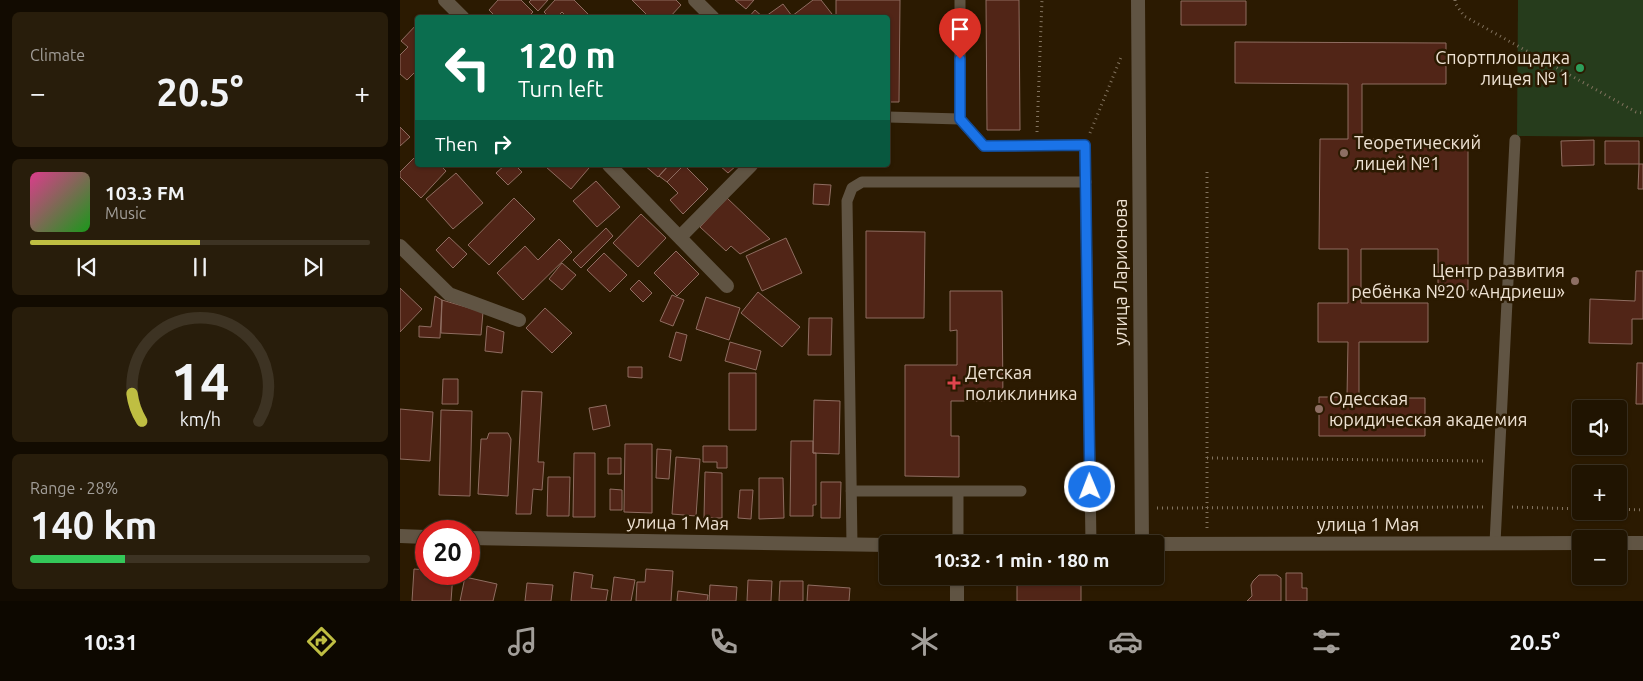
<!DOCTYPE html>
<meta charset="utf-8">
<style>
body{margin:0;font-family:Ubuntu,sans-serif;background:#281d0b;color:#f1f3f6;height:100vh;display:flex;flex-direction:column;font-size:19px;white-space:nowrap}
*{box-sizing:border-box;margin:0}
p{font-size:16px;color:#a29e99}
.icon{flex:none;width:28px;height:28px;fill:none;stroke:currentColor;stroke-width:2;stroke-linecap:round;stroke-linejoin:round}
.map{position:relative;flex:1;overflow:hidden}
.drawer{display:flex;flex-direction:column;gap:12px;padding:12px;background:#120b01;width:400px}
.drawer>*{flex:none}
.guide{position:absolute;left:15px;top:15px;width:475px;height:152px;border-radius:5px;box-shadow:0 1px 4px #0004,0 0 0 1px #3d3323;background:#0b6e4f;color:#fff;overflow:hidden}
.controls{position:absolute;left:1172px;top:400px;display:grid;gap:10px}
.controls a{display:grid;place-items:center;width:55px;height:55px;border-radius:5px;background:#201401;box-shadow:0 1px 4px #0004,0 0 0 1px #3d3323;font-size:25px}
.speed{position:absolute;left:15px;top:520px;display:flex;gap:10px;font-size:25px;font-weight:700;text-align:center}
.speed>*{display:grid;place-content:center;width:65px;height:65px;border-radius:50%;background:#201401;box-shadow:0 1px 4px #0004,0 0 0 1px #3d3323;line-height:1}
.speed .limit{border:8px solid #d22;background:#fff;color:#111}
.pin{position:absolute;display:grid;place-items:center;width:42px;height:42px;color:#fff;margin:-51px -21px;border-radius:50% 50% 50% 0;rotate:-45deg;box-shadow:0 0 5px #0007}
.pin .icon{rotate:45deg}
.me{position:absolute;width:55px;margin:-28px;rotate:359deg;stroke-linejoin:round;filter:drop-shadow(0 0 4px #0008)}
.turn{display:flex;align-items:center;gap:18px;height:105px;padding:0 20px;font-size:22px}
.turn .icon{width:65px;height:65px;stroke-width:2.5}
.turn b{display:block;font-size:35px;line-height:42px}
.then{display:flex;align-items:center;height:48px;padding:0 20px;background:#0003;gap:10px;font-size:19px}
.big{font-size:38px;font-weight:700;line-height:1.1}
.drawer .widget{flex:1;display:flex;flex-direction:column;justify-content:center;gap:8px;min-width:0;padding:0 18px;border-radius:8px;background:#281d0b}
.drawer .dial{align-items:center;gap:0}
.dial svg{height:130px;overflow:visible;fill:none;stroke:#3d3323;stroke-width:7;stroke-linecap:round;text-anchor:middle}
.dial text{fill:#f1f3f6;stroke:none}
.song{display:flex;align-items:center;gap:15px}
.cover{width:60px;height:60px;border-radius:8px;background:linear-gradient(135deg,hsl(330 70% 55%),hsl(120 70% 35%))}
.played{height:5px;border-radius:2px;background:linear-gradient(90deg,#bfbe42 50%,#3d3323 50%)}
.keys{display:flex;justify-content:space-around;direction:ltr}
.heat{display:flex;justify-content:space-between;align-items:center;font-size:28px;direction:ltr}
.charge{height:8px;border-radius:4px;background:linear-gradient(90deg,#34c759 28%,#3d3323 0)}
.trip{position:absolute;left:479px;top:535px;width:285px;height:50px;border-radius:5px;background:#201401;box-shadow:0 1px 4px #0004,0 0 0 1px #3d3323;font-weight:700;line-height:50px;text-align:center}
.menu{display:flex;height:80px;justify-content:space-around;align-items:center;background:#0d0800;color:#a29e99}
.menu .icon{width:35px;height:35px}
.menu .current{color:#bfbe42}
.menu b{font-size:22px;color:#f1f3f6}
main{display:flex;flex:1;min-height:0}
.map>svg:first-child{display:block}
.green{fill:#263c1c}
.building{fill:#512517;stroke:#8f6d61}
.lines{fill:none;stroke-linecap:round;stroke-linejoin:round}
.path{stroke:#82735f;stroke-width:3;stroke-dasharray:1 4;stroke-linecap:butt}
.service{stroke:#605443;stroke-width:11}
.minor{stroke:#605443;stroke-width:14}
.route-casing{stroke:#114b97;stroke-width:12}
.route{stroke:#1a73e8;stroke-width:9}
.leisure-dot{fill:#2e9e5b;stroke:#2b1a01;stroke-width:2}
.education-dot{fill:#8d6e63;stroke:#2b1a01;stroke-width:2}
.health-dot{fill:#e0444e;stroke:#2b1a01;stroke-width:2}
.labels{text-anchor:middle;stroke-width:5;stroke-linejoin:round;paint-order:stroke}
.poi-label{font-size:18px;fill:#eee2d3;stroke:#2b1a01;text-anchor:start}
.street-label{font-size:18px;fill:#eee2d3;stroke:#2b1a01}
</style>
<main>
<section class="drawer">
<div class="widget"><p>Climate</p>
<div class="heat"><a>−</a><b class="big">20.5°</b><a>+</a></div>
</div>
<div class="widget">
<div class="song"><i class="cover"></i><div><b>103.3 FM</b><p>Music</p></div></div>
<div class="played"></div>
<div class="keys"><svg class="icon" aria-label="previous" viewBox="0 0 24 24"><path d="M18 5L8 12l10 7zM5 5v14"/></svg><svg class="icon" aria-label="pause" viewBox="0 0 24 24"><path d="M8 5v14M16 5v14"/></svg><svg class="icon" aria-label="next" viewBox="0 0 24 24"><path d="M6 5l10 7-10 7zM19 5v14"/></svg></div>
</div>
<div class="widget dial"><svg viewBox="0 0 100 80">
<path d="M14 69A42 42 0 1 1 86 69"/>
<path d="M14 69A42 42 0 0 1 8 52" stroke="#bfbe42"/>
<text x="50" y="56" font-size="32" font-weight="700">14</text>
<text x="50" y="72" font-size="11">km/h</text>
</svg></div>
<div class="widget"><p>Range · 28%</p><b class="big">140 km</b><div class="charge"></div></div>
</section>
<div class="map">
<svg width="1243" height="601" viewBox="0 0 1243 601">
<rect width="100%" height="100%" fill="#2b1a01"/>
<path class="green" d="M 1118,0 L 1243,0 L 1243,137 L 1117,136 Z"/>
<path class="building" d="M 98,0 L 121,0 L 133,12 L 127,18 L 97,18 L 89,10 Z
M 131,0 L 148,0 L 138,11 L 129,2 Z
M 155,0 L 174,0 L 188,14 L 184,18 L 168,18 L 162,12 L 156,18 L 150,18 L 144,12 Z
M 232,0 L 276,0 L 281,5 L 269,18 L 250,18 Z
M 335,0 L 354,0 L 346,9 Z
M 413,0 L 421,0 L 432,14 L 426,18 L 366,16 L 383,4 L 392,16 Z
M 436,0 L 500,0 L 499,102 L 488,102 L 488,18 L 436,18 Z
M 586,0 L 619,0 L 620,130 L 587,130 Z
M 781,1 L 846,1 L 846,25 L 781,25 Z
M 355,10 L 364,18 L 348,18 Z
M 18,23 L 18,69 L 7,80 L 0,74 L 0,55 L 8,47 L 1,41 Z
M 835,42 L 1046,43 L 1046,84 L 962,84 L 962,139 L 1068,140 L 1068,290 L 1038,290 L 1038,249 L 961,249 L 961,303 L 1028,303 L 1028,342 L 959,342 L 959,398 L 1025,398 L 1025,436 L 919,436 L 919,397 L 947,397 L 948,342 L 918,342 L 918,303 L 948,303 L 948,249 L 919,249 L 920,139 L 948,139 L 948,84 L 835,83 Z
M 0,127 L 10,137 L 0,146 Z
M 1194,140 L 1194,165 L 1162,166 L 1161,141 Z
M 1205,141 L 1239,141 L 1239,164 L 1205,164 Z
M 18,154 L 18,165 L 40,165 L 46,171 L 21,198 L 0,177 L 0,172 Z
M 1239,164 L 1243,164 L 1243,189 L 1238,189 Z
M 105,165 L 115,165 L 122,172 L 108,185 L 96,173 Z
M 147,165 L 186,165 L 189,168 L 171,189 L 146,167 Z
M 244,165 L 269,165 L 258,177 Z
M 269,165 L 284,165 L 267,182 L 259,176 Z
M 284,165 L 308,189 L 283,214 L 270,200 L 278,193 L 267,182 Z
M 319,165 L 337,165 L 328,173 Z
M 56,173 L 83,203 L 53,229 L 26,199 Z
M 196,181 L 220,207 L 197,227 L 173,201 Z
M 414,184 L 431,185 L 429,205 L 413,204 Z
M 114,198 L 135,219 L 89,265 L 68,245 Z
M 327,198 L 370,239 L 340,254 L 331,246 L 326,251 L 300,227 Z
M 241,214 L 266,238 L 238,267 L 213,243 Z
M 206,228 L 213,236 L 181,268 L 173,260 Z
M 466,231 L 525,232 L 524,318 L 466,318 Z
M 49,237 L 67,254 L 53,268 L 36,250 Z
M 386,238 L 402,273 L 362,291 L 346,256 Z
M 159,239 L 172,252 L 123,300 L 97,273 L 125,246 L 138,260 Z
M 276,251 L 299,274 L 277,296 L 254,273 Z
M 204,253 L 227,275 L 210,292 L 187,270 Z
M 162,263 L 176,275 L 162,290 L 149,279 Z
M 1236,271 L 1243,271 L 1243,319 L 1232,319 L 1232,344 L 1189,343 L 1190,299 L 1235,301 Z
M 239,280 L 252,293 L 243,302 L 230,289 Z
M 0,288 L 22,309 L 0,332 Z
M 550,291 L 602,291 L 603,401 L 551,401 L 551,436 L 559,436 L 559,477 L 505,476 L 505,365 L 557,365 L 557,330 L 550,331 Z
M 358,292 L 400,327 L 382,347 L 341,313 Z
M 272,295 L 284,300 L 273,326 L 260,321 Z
M 35,296 L 42,300 L 40,338 L 19,337 L 19,326 L 31,327 Z
M 306,297 L 340,308 L 329,340 L 296,329 Z
M 42,300 L 83,312 L 81,335 L 41,333 Z
M 145,308 L 172,333 L 152,353 L 126,328 Z
M 409,318 L 432,318 L 431,355 L 408,355 Z
M 87,326 L 104,332 L 102,353 L 85,351 Z
M 276,332 L 287,335 L 281,361 L 269,357 Z
M 330,342 L 361,351 L 356,370 L 325,361 Z
M 1237,363 L 1243,363 L 1243,404 L 1236,404 Z
M 228,367 L 242,367 L 242,378 L 228,377 Z
M 329,373 L 356,373 L 356,430 L 329,430 Z
M 43,379 L 58,379 L 58,404 L 42,404 Z
M 122,391 L 142,392 L 138,462 L 144,462 L 142,490 L 133,489 L 131,514 L 116,514 Z
M 414,400 L 440,401 L 439,454 L 413,453 Z
M 206,405 L 210,426 L 193,430 L 189,408 Z
M 0,409 L 33,412 L 30,461 L 0,459 Z
M 41,410 L 72,411 L 70,496 L 39,495 Z
M 89,433 L 108,433 L 111,439 L 108,496 L 78,494 L 81,439 L 87,439 Z
M 391,441 L 413,441 L 413,453 L 416,453 L 416,505 L 413,505 L 413,516 L 390,516 Z
M 225,444 L 252,444 L 252,513 L 224,512 Z
M 303,446 L 327,446 L 327,468 L 317,468 L 317,462 L 303,462 Z
M 257,449 L 271,450 L 269,479 L 256,478 Z
M 174,453 L 195,453 L 195,517 L 173,517 Z
M 276,457 L 300,459 L 296,516 L 272,514 Z
M 208,458 L 221,458 L 221,474 L 208,474 Z
M 305,472 L 322,473 L 322,518 L 304,518 Z
M 148,477 L 170,477 L 169,516 L 147,516 Z
M 359,478 L 383,478 L 384,518 L 359,519 Z
M 421,482 L 441,482 L 440,518 L 421,518 Z
M 210,489 L 222,490 L 222,510 L 210,510 Z
M 340,490 L 353,490 L 351,519 L 338,518 Z
M 14,569 L 26,570 L 26,574 L 53,574 L 51,601 L 12,601 Z
M 246,569 L 273,571 L 271,601 L 236,601 L 237,582 L 245,582 Z
M 174,572 L 193,575 L 191,588 L 208,590 L 206,601 L 171,601 Z
M 886,573 L 902,573 L 902,588 L 907,588 L 907,601 L 886,601 Z
M 859,575 L 877,575 L 881,578 L 881,601 L 847,601 L 852,596 L 851,585 L 853,581 Z
M 617,576 L 681,576 L 681,601 L 617,601 Z
M 65,577 L 97,584 L 93,601 L 60,601 Z
M 214,577 L 235,580 L 231,601 L 211,601 Z
M 348,580 L 372,581 L 371,601 L 347,601 Z
M 380,581 L 403,581 L 403,601 L 379,601 Z
M 127,583 L 153,585 L 151,601 L 125,601 Z
M 310,585 L 337,587 L 336,601 L 309,601 Z
M 408,585 L 450,588 L 449,601 L 407,601 Z
M 278,591 L 308,595 L 307,601 L 277,601 Z"/>
<g class="lines">
<path class="path" d="M 1055,0 L 1055,3 L 1064,16 L 1236,112 L 1243,113
M 637,132 L 642,0
M 690,133 L 722,55
M 807,172 L 807,528
M 807,458 L 1084,461
M 1112,507 L 1181,509
M 757,508 L 1083,507
M 1219,509 L 1243,510"/>
<path class="service" d="M 560,0 L 560,119 L 584,146 L 685,145 L 691,544
M 488,117 L 560,119
M 451,491 L 621,491
M 1095,543 L 1115,140
M 558,544 L 558,491
M 452,545 L 447,201 L 452,188 L 462,182 L 686,182"/>
<path class="minor" d="M 45,0 L 63,18
M 295,0 L 313,18
M 738,0 L 742,544
M 209,165 L 327,286
M 280,237 L 351,165
M 0,246 L 49,294 L 119,320
M 0,536 L 26,537
M 69,538 L 488,545
M 1219,543 L 1243,543
M 755,544 L 1181,543
M 557,601 L 557,576"/>
</g>
<g class="lines">
<g class="route-casing">
<path id="route" d="M 560,59 L 560,119 L 584,146 L 685,145 L 690,487"/>
</g>
<use href="#route" class="route"/>
</g>
<circle class="leisure-dot" cx="1180" cy="68" r="5"/>
<g class="education-dot">
<circle cx="944" cy="153" r="5"/>
<circle cx="1175" cy="281" r="5"/>
<circle cx="919" cy="409" r="5"/>
</g>
<path class="health-dot" d="M551.5 375.5h5v5h5v5h-5v5h-5v-5h-5v-5h5z"/>
<g class="labels">
<g class="poi-label">
<text x="1170" y="64" text-anchor="end">Спортплощадка<tspan x="1170" dy="21">лицея № 1</tspan></text>
<text x="954" y="149">Теоретический<tspan x="954" dy="21">лицей №1</tspan></text>
<text x="1165" y="277" text-anchor="end">Центр развития<tspan x="1165" dy="21">ребёнка №20 «Андриеш»</tspan></text>
<text x="565" y="379">Детская<tspan x="565" dy="21">поликлиника</tspan></text>
<text x="929" y="405">Одесская<tspan x="929" dy="21">юридическая академия</tspan></text>
</g>
<g class="street-label">
<text transform="translate(721 272) rotate(-90)" y="6">улица Ларионова</text>
<text transform="translate(278 523) rotate(1)" y="6">улица 1 Мая</text>
<text x="968" y="531">улица 1 Мая</text>
</g>
</g>
</svg>
<div class="controls">
<a><svg class="icon" aria-label="sound" viewBox="0 0 24 24"><path d="M4 9h4l5-4v14l-5-4H4zM17 9q2 3 0 6"/></svg></a>
<a>+</a>
<a>−</a>
</div>
<div class="speed"><div class="limit">20</div></div>
<div class="pin" style="left:560px;top:59px;background:#d93025"><svg class="icon" aria-label="arrive" viewBox="0 0 24 24"><path d="M6 21V4h12l-3 4 3 4H6"/></svg></div>
<svg class="me" style="left:690px;top:487px" viewBox="-20 -20 40 40"><circle r="17" fill="#1a73e8" stroke="#fff" stroke-width="3"/><path d="M0-11L8 9 0 5-8 9z" fill="#fff"/></svg>
<div class="trip">10:32 · 1 min · 180 m</div>
<div class="guide">
<div class="turn"><svg class="icon" aria-label="left" viewBox="0 0 24 24"><path d="M17 20v-9H6M10 6l-5 5 5 5"/></svg><div><b>120 m</b>Turn left</div></div>
<div class="then">Then<svg class="icon" aria-label="right" viewBox="0 0 24 24"><path d="M7 20v-9h11M14 6l5 5-5 5"/></svg></div>
</div>
</div>
</main>
<nav class="menu">
<b>10:31</b>
<svg class="icon current" aria-label="directions" viewBox="0 0 24 24"><path d="M12 3l9 9-9 9-9-9zM9 14v-3h6M13 9l2 2-2 2"/></svg>
<svg class="icon" aria-label="music" viewBox="0 0 24 24"><path d="M9 18V5l10-2v13"/><circle cx="6" cy="18" r="3"/><circle cx="16" cy="16" r="3"/></svg>
<svg class="icon" aria-label="phone" viewBox="0 0 24 24"><path d="M5 4h4l2 5-3 2q2 4 5 5l2-3 5 2v4C11 20 4 13 5 4z"/></svg>
<svg class="icon" aria-label="climate" viewBox="0 0 24 24"><path d="M12 3v18M4 7l16 10M4 17L20 7"/></svg>
<svg class="icon" aria-label="car" viewBox="0 0 24 24"><path d="M5 17H2v-5l4-1 3-4h7l3 4 3 1v5h-3M9 17h6M6 11h13"/><circle cx="7" cy="17" r="2"/><circle cx="17" cy="17" r="2"/></svg>
<svg class="icon" aria-label="filters" viewBox="0 0 24 24"><path d="M4 7h16M4 17h16"/><circle cx="9" cy="7" r="2"/><circle cx="15" cy="17" r="2"/></svg>
<b>20.5°</b>
</nav>
